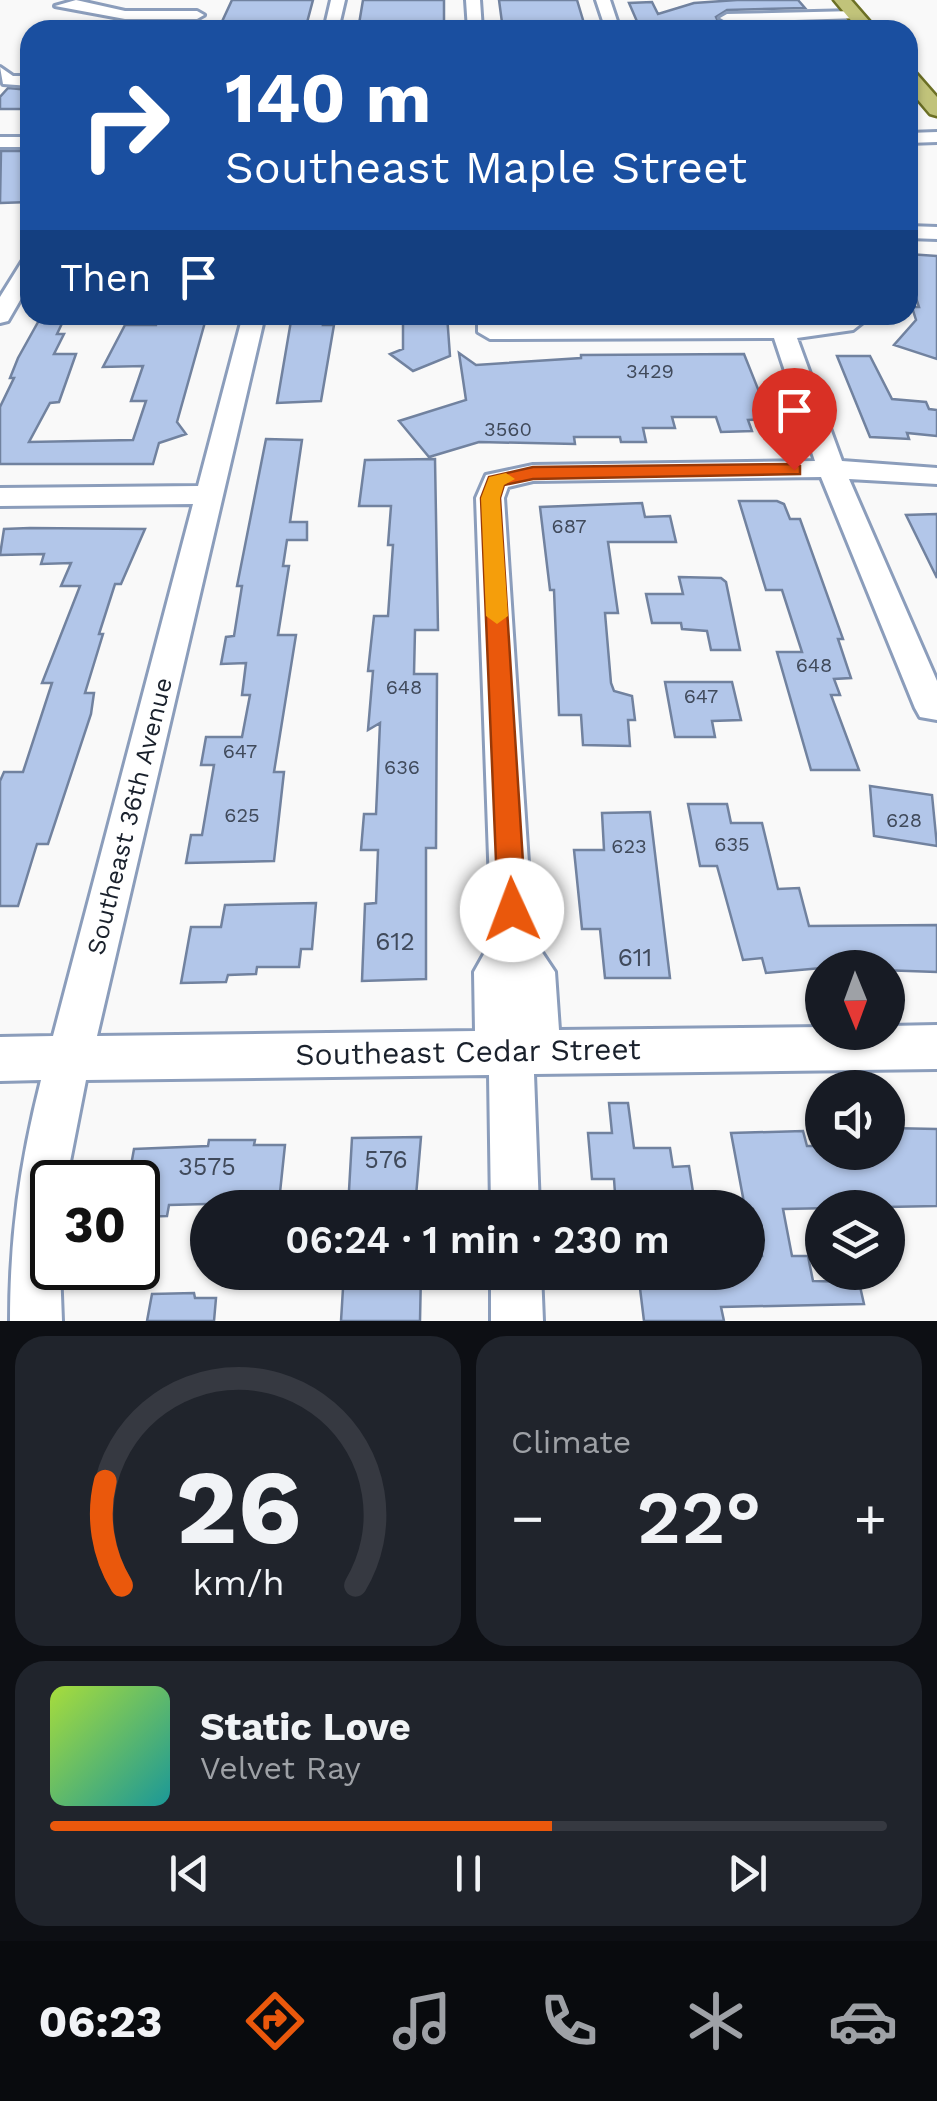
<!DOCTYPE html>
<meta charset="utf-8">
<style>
body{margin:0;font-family:"Work Sans",sans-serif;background:#20242c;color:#f1f3f6;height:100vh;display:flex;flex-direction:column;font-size:38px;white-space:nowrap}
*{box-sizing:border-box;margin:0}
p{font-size:32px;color:#9ea1a6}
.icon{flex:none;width:55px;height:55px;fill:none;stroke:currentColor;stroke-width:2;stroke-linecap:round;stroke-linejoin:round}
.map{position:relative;height:1321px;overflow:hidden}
.side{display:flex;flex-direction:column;gap:15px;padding:15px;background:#0d0f14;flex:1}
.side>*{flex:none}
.banner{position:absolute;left:20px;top:20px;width:898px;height:305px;border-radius:30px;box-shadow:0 2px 8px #0004;background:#1a4fa0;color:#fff;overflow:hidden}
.needle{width:65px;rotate:179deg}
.controls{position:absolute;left:805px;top:950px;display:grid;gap:20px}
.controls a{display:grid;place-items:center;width:100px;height:100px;border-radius:50%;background:#171b24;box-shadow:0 2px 8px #0004;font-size:50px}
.speed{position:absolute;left:30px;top:1160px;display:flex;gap:20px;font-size:50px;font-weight:700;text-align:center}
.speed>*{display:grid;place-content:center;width:130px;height:130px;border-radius:50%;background:#171b24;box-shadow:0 2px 8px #0004;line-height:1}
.speed .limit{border:5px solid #111;border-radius:15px;background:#fff;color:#111}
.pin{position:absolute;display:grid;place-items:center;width:85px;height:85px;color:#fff;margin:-102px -42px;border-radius:50% 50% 50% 0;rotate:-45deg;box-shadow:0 0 10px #0007}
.pin .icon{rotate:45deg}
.me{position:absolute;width:110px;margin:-55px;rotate:358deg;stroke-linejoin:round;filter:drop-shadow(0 0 8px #0008)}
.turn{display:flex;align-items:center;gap:35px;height:210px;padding:0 40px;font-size:45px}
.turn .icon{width:130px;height:130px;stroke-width:2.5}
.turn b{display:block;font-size:70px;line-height:85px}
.then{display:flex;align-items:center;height:95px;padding:0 40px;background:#0003;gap:20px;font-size:38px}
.big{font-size:75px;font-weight:600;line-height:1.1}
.side .widget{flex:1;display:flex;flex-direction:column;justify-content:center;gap:15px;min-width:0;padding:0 35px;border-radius:30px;background:#20242c}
.side .dial{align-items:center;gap:0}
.dial svg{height:260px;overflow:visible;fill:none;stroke:#363941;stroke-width:7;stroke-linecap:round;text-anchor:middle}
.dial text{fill:#f1f3f6;stroke:none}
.song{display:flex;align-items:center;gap:30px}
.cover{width:120px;height:120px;border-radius:15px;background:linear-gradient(135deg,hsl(80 70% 55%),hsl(180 70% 35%))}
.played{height:10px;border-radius:5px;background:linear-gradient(90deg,#ea580c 60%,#363941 60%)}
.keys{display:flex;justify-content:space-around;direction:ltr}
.heat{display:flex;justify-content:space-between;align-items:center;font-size:55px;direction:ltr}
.side .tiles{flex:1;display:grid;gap:15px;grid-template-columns:1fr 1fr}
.widget:last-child{grid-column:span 2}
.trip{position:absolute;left:190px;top:1190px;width:575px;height:100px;border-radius:50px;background:#171b24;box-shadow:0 2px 8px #0004;font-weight:600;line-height:100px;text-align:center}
.dock{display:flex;height:160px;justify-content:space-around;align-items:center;background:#090b0e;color:#9ea1a6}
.dock .icon{width:70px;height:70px}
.dock .selected{color:#ea580c}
.dock b{font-size:45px;color:#f1f3f6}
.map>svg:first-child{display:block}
.building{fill:#b2c6e9;stroke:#71829f;stroke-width:2.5}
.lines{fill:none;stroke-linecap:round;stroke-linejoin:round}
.minor-casing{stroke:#8b9dbb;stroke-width:6}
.major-casing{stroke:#6c7025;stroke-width:5}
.minor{fill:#fff;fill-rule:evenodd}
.major{fill:#c1c37a;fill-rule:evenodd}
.route{fill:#ea580c;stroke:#983908;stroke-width:2.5}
.slow{fill:#f59e0b}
.labels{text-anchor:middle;stroke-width:10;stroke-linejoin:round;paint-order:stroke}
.number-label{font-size:20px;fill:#404a5b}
.street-label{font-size:25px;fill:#1a212c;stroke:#fff}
.near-number-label{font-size:25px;fill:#404a5b}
.near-street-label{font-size:30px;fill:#1a212c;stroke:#fff}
</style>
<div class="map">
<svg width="937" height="1321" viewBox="0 0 937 1321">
<rect width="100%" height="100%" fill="#f9f9f9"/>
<path class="building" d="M 232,0 L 313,0 L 305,30 L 222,30 L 219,28 Z
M 363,0 L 444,0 L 444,25 L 426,25 L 426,30 L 358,30 Z
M 499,0 L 577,0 L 586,30 L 503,30 Z
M 737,0 L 798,0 L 805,8 L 727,10 L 716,17 L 718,21 L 727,26 L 816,23 L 821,30 L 639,26 L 629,3 L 652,2 L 658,14 L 694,3 Z
M 8,88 L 30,90 L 30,109 L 0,109 L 0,97 Z
M 1,151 L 30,151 L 30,202 L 0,203 Z
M 908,254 L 937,256 L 937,359 L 894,345 L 916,320 L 912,307 L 919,307 L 908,273 Z
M 42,315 L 66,315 L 57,334 L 64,334 L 54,354 L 76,354 L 59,402 L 50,403 L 29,442 L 133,440 L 146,401 L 131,401 L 143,366 L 103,367 L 125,325 L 156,325 L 159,315 L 207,315 L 177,422 L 186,434 L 159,443 L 153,464 L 0,464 L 0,407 L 14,378 L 10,378 L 18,358 Z
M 292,315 L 325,315 L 323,325 L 334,325 L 321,401 L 277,403 Z
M 403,315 L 447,315 L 450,356 L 413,371 L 390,354 L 403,349 Z
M 459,353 L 476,365 L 581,358 L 581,355 L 744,354 L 770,419 L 748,420 L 752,431 L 721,432 L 716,417 L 672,417 L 675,428 L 643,428 L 646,442 L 621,442 L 620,437 L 574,437 L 575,444 L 479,442 L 429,457 L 399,421 L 466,400 Z
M 837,356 L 870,356 L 892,399 L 926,402 L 929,409 L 937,410 L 937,436 L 907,433 L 909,439 L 870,437 Z
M 266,439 L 302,440 L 290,522 L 307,522 L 307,540 L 287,540 L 283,566 L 289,566 L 278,635 L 296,635 L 274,772 L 284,772 L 274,861 L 186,863 L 191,835 L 202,835 L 214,765 L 201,765 L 206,737 L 242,737 L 250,695 L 242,695 L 246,663 L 221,664 L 226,637 L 234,636 L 242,586 L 237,586 Z
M 435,459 L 438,630 L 415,630 L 414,674 L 437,674 L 436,848 L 426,848 L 426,979 L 362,981 L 365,904 L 376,903 L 378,850 L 361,850 L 364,814 L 376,814 L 380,723 L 368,730 L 373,671 L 368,671 L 374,616 L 388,616 L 393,545 L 388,545 L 391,506 L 359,506 L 365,460 Z
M 739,501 L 777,501 L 784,504 L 790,519 L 800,519 L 843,639 L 838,639 L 851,678 L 834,679 L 840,695 L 831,695 L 859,770 L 811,770 L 777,652 L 802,652 L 782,590 L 766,590 Z
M 642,503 L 645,517 L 670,516 L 676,542 L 608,542 L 618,613 L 605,613 L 611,683 L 614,691 L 632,696 L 635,720 L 628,720 L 630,746 L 583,745 L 581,715 L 559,715 L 554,590 L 550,590 L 540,507 Z
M 937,514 L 937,578 L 906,515 Z
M 30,528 L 145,529 L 121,584 L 115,584 L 99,634 L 103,634 L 85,693 L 94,693 L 91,714 L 48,844 L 37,844 L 18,906 L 0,906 L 0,781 L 4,772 L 23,772 L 52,683 L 42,683 L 80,586 L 61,586 L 71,563 L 41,564 L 44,554 L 0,555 L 4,529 Z
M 679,577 L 721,578 L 726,582 L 740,650 L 711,650 L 707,631 L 682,629 L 681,623 L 652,623 L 646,594 L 683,594 Z
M 665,682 L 732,682 L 741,720 L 712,721 L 715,737 L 675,737 Z
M 870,786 L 932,795 L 937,846 L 874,836 Z
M 688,804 L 727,804 L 731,823 L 762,823 L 778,889 L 799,888 L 809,926 L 937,925 L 937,972 L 822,968 L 766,973 L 762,958 L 743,960 L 717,866 L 700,866 Z
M 650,812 L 670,978 L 605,978 L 600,929 L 582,929 L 574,850 L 604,850 L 602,813 Z
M 316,903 L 312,949 L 301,949 L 299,967 L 257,967 L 256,974 L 228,975 L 226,982 L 181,983 L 191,927 L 221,927 L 225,905 Z
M 609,1103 L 628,1103 L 634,1148 L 670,1148 L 673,1167 L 689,1166 L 693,1192 L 676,1193 L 678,1208 L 616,1208 L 614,1179 L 592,1179 L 588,1133 L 612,1133 Z
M 888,1128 L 937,1129 L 937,1206 L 783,1209 L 792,1256 L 808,1256 L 813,1281 L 859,1282 L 864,1304 L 721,1307 L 724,1321 L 644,1321 L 638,1272 L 748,1272 L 748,1256 L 762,1256 L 753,1209 L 745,1208 L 731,1133 L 803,1131 L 807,1146 L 822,1146 L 822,1152 L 888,1152 Z
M 421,1137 L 415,1208 L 348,1208 L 352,1138 Z
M 209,1140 L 255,1140 L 254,1145 L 285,1145 L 279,1202 L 169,1205 L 167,1216 L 138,1217 L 138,1182 L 128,1182 L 134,1149 L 208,1146 Z
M 344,1272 L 421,1272 L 420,1321 L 341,1321 Z
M 194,1293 L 195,1298 L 216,1298 L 214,1321 L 147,1321 L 152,1294 Z"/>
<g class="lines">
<g class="minor-casing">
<path id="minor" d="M 76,0 L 125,11 L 197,11 L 204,15 L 197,19 L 125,19 L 55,6 Z
M 331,0 L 345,0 L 338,30 L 324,30 Z
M 466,0 L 480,0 L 482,30 L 468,30 Z
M 596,0 L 610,0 L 620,30 L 606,30 Z
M 855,11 L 862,15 L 860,18 L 727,22 L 720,18 L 727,14 Z
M 0,67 L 13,76 L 30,76 L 30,86 L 3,84 Z
M 937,132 L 937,142 L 908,143 L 908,133 Z
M 0,137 L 30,137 L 30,147 L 0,147 Z
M 908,226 L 937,227 L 937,239 L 908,238 Z
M 30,258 L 30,283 L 8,321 L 0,323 L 0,297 L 23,260 Z
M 243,315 L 265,315 L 97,1036 L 475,1031 L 474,972 L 492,940 L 476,498 L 486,475 L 533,465 L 815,461 L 774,338 L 490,339 L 478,332 L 478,315 L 500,315 L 501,325 L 818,324 L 845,315 L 872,315 L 853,330 L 797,338 L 842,461 L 937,468 L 937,484 L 849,479 L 937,681 L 937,720 L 920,717 L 915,708 L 821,477 L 533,481 L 508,487 L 504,498 L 533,939 L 555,972 L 559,1030 L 822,1027 L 822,1032 L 888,1032 L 888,1026 L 937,1025 L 937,1069 L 534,1074 L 539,1208 L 491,1208 L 489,1075 L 86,1080 L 66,1182 L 52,1182 L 52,1268 L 60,1268 L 62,1321 L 10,1321 C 10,1236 20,1163 41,1080 L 0,1081 L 0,1037 L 53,1036 L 193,504 L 0,506 L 0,488 L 198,486 Z
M 491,1272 L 541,1272 L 543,1321 L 491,1321 Z"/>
</g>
<g class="major-casing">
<path id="major" d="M 834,0 L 851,0 L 877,30 L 859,30 Z
M 908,70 L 915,72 L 937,97 L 937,116 L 930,114 L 908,88 Z"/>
</g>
<use href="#minor" class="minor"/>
<use href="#major" class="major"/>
</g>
<path class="route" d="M 794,464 L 800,466 L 800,474 L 533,479 L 504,485 L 500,498 L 526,910 L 522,919 L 512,923 L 502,919 L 498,910 L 481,498 L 489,477 L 533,467 Z"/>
<path class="slow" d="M 506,473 L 515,479 L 504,485 L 500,498 L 508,616 L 497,624 L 486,616 L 481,498 L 489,477 Z"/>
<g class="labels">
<g class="number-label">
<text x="650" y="378">3429</text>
<text x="508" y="436">3560</text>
<text x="569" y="533">687</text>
<text x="814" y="672">648</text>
<text x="404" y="694">648</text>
<text x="701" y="703">647</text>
<text x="240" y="758">647</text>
<text x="402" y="774">636</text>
<text x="242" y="822">625</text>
<text x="904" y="827">628</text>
<text x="732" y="851">635</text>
<text x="629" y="853">623</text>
</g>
<g class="street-label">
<text transform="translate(129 816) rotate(-76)" y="9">Southeast 36th Avenue</text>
</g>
<g class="near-number-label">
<text x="395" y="950">612</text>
<text x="635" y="966">611</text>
<text x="386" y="1168">576</text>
<text x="207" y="1175">3575</text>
</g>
<g class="near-street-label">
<text transform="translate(468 1052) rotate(-1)" y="10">Southeast Cedar Street</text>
</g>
</g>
</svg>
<div class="controls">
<a><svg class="needle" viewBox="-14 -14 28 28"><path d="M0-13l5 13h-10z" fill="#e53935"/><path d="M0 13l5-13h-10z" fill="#9ea1a6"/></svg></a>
<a><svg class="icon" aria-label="sound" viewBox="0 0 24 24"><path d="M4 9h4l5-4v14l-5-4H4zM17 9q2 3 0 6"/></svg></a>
<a><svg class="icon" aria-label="layers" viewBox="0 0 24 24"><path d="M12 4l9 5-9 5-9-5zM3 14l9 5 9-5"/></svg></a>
</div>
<div class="speed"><div class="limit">30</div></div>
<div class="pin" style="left:794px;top:470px;background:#d93025"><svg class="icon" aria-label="arrive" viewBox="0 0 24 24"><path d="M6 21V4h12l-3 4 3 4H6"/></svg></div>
<svg class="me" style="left:512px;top:910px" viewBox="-20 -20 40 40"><circle r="19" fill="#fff"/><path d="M0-13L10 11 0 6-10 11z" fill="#ea580c"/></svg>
<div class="trip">06:24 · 1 min · 230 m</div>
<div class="banner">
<div class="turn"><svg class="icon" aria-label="right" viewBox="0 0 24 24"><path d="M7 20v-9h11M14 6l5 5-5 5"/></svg><div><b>140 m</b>Southeast Maple Street</div></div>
<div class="then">Then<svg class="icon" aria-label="arrive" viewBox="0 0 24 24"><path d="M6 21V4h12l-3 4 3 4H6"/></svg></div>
</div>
</div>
<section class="side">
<div class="tiles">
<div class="widget dial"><svg viewBox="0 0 100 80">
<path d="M14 69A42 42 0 1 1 86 69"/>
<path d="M14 69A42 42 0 0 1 9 37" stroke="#ea580c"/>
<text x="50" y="56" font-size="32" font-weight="700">26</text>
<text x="50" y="72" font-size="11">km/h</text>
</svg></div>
<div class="widget"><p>Climate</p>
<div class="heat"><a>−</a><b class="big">22°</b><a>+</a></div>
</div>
<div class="widget">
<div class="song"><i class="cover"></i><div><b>Static Love</b><p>Velvet Ray</p></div></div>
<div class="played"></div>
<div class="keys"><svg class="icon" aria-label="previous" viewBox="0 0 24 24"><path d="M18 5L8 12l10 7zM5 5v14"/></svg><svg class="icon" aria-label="pause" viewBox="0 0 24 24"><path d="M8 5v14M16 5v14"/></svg><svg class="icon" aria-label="next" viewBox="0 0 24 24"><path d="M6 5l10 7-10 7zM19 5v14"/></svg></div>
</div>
</div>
</section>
<nav class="dock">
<b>06:23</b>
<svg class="icon selected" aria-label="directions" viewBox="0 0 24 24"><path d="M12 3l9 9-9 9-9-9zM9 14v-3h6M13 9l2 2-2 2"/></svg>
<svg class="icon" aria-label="music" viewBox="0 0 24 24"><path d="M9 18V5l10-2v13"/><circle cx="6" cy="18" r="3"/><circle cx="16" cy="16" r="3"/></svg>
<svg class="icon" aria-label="phone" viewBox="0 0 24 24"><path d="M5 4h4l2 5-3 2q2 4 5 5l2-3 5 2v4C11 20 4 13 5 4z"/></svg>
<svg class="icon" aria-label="climate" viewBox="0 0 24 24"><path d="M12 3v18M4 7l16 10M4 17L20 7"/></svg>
<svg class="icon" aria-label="car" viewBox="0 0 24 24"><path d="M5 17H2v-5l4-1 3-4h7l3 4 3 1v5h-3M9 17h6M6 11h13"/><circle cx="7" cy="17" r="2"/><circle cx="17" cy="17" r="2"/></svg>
</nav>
